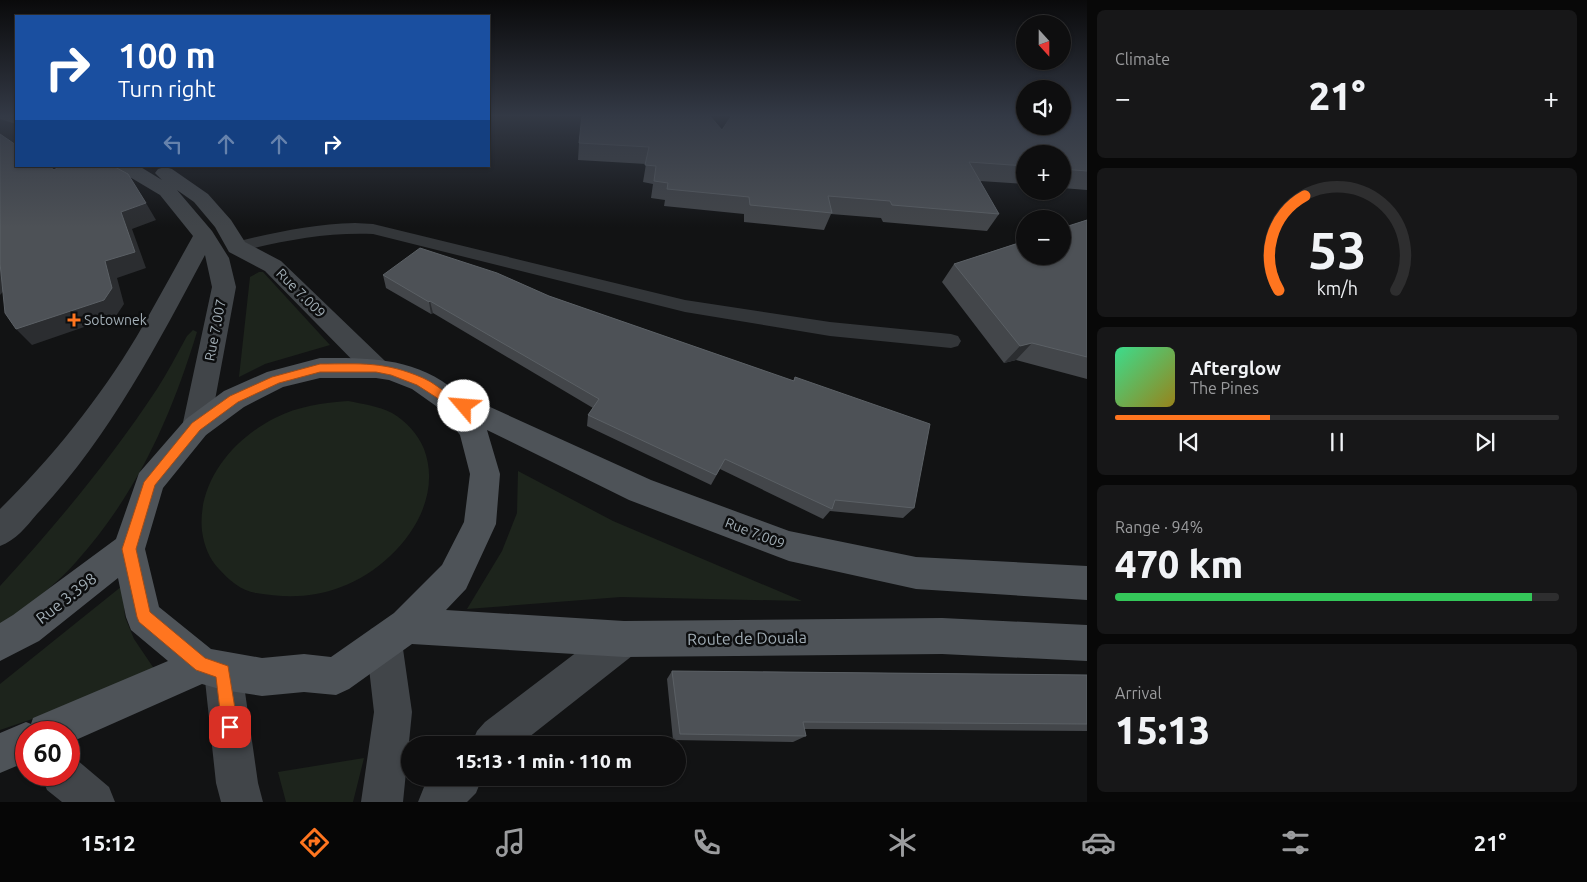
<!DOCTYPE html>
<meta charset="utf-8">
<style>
body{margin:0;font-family:Ubuntu,sans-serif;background:#171718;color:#f1f3f6;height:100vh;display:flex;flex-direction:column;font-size:19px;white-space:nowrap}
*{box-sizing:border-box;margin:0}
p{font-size:16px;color:#9b9c9e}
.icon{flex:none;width:28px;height:28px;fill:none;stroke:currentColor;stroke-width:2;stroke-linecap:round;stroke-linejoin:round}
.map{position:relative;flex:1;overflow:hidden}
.side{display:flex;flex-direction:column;gap:10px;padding:10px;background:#080808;width:500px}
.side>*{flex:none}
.hud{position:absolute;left:15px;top:15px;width:475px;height:152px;border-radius:0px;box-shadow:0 1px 4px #0004,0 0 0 1px #2e2e2f;background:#1a4fa0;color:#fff;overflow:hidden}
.needle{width:32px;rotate:159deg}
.tools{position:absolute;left:1016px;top:15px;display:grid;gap:10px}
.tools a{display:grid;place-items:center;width:55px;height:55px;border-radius:50%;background:#0e0e0f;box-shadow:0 1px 4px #0004,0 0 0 1px #2e2e2f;font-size:25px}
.speed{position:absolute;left:15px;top:721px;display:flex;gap:10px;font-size:25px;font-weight:700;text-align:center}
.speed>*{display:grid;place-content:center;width:65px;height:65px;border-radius:50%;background:#0e0e0f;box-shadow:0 1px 4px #0004,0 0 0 1px #2e2e2f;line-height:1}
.speed .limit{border:8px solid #d22;background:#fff;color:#111}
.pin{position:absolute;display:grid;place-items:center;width:42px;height:42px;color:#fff;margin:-21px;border-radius:10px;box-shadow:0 2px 8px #0006}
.me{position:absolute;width:55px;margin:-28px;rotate:297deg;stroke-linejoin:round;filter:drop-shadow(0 0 4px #0008)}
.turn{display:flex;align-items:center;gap:18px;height:105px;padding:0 20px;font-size:22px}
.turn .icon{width:65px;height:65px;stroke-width:2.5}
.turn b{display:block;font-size:35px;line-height:42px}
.lanes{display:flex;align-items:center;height:48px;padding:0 20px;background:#0003;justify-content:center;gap:25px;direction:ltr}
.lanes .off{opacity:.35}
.big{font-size:38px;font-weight:800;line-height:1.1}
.side .card{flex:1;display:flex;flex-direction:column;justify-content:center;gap:8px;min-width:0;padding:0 18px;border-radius:8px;background:#171718}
.side .dial{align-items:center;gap:0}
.dial svg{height:130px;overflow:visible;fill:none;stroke:#2e2e2f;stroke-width:7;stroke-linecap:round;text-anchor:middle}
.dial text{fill:#f1f3f6;stroke:none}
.song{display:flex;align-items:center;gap:15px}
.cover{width:60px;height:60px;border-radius:8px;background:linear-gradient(135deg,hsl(150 70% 55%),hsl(50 70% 35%))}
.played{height:5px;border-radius:2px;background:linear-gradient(90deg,#ff751f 35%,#2e2e2f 35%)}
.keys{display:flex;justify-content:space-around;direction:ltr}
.heat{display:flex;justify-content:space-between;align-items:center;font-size:28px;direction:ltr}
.charge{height:8px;border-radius:4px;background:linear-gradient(90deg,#34c759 94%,#2e2e2f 0)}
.trip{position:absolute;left:401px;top:736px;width:285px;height:50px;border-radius:25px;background:#0e0e0f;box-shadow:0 1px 4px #0004,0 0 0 1px #2e2e2f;font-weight:800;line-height:50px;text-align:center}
.dock{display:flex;height:80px;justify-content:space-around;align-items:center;background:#060606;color:#9b9c9e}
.dock .icon{width:35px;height:35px}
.dock .current{color:#ff751f}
.dock b{font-size:22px;color:#f1f3f6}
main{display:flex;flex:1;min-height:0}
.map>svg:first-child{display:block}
.green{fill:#1d241c}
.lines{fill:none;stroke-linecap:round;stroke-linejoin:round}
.lane{fill:#333639;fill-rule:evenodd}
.secondary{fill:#414549;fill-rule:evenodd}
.primary{fill:#4e5358;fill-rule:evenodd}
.wall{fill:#43464a}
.shaded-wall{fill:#2b2d30}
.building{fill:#4d5156;stroke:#5b6065}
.route{fill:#ff751f;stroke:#a64c14}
.poi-dot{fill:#ff751f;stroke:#0d0e0f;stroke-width:2}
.labels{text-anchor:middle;stroke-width:5;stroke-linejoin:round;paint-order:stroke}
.street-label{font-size:14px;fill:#a2aeb6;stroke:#0d0e0f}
.poi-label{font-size:14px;fill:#a2aeb6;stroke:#0d0e0f;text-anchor:start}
.near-street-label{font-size:16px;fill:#a2aeb6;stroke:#0d0e0f}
</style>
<main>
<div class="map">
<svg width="1087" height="802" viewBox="0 0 1087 802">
<rect width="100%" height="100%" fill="#121314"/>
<path class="green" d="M 259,272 L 263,272 L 330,345 L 265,364 L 239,377 L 250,277 Z
M 193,330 L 197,332 C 171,417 137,494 76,562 C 58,583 33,601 11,620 L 0,627 L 0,586 C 57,524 110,460 157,389 C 168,372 177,354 187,336 Z
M 348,401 C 363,404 378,406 392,413 C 406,421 418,434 424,449 C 446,507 393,568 341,587 C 313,598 285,598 256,593 C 241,591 228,579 219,569 C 209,559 204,545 202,531 C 197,482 233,439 275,418 C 298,406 323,403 348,401 Z
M 518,471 L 613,521 L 802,601 L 621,597 L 467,609 L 502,551 L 517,513 Z
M 122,586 L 125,617 L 134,639 L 159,676 L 0,730 L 0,684 Z
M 364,758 L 353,802 L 286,802 L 278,772 Z"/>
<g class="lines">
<path class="lane" d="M 355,223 L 373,224 L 685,300 L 830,322 L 951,334 L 958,336 L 961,341 L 958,346 L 951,348 L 830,336 L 685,312 L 373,234 C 326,232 282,241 237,252 L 231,251 L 229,247 L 231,243 C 272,233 312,224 355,223 Z"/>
<path class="secondary" d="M 0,115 L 16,115 L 16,124 L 0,119 Z
M 116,166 L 139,166 L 162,180 L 155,173 L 158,169 L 165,167 L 172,169 L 208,194 L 231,220 L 245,242 L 281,261 L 385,361 L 389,368 L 385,375 L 376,378 L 367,375 L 265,271 L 229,252 L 215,227 L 194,202 L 177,190 L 212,231 L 229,258 L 236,287 L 210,427 L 206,435 L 196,439 L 186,435 L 182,427 L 212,287 L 205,255 C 157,345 108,439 37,514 C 26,527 16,540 0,546 L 0,509 C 51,459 100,398 137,336 C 156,303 174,270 193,236 L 160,195 L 118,170 Z
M 624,621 L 637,626 L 642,639 L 637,652 L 519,745 L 471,745 L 477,731 L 485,722 L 611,626 Z
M 384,624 L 397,629 L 402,642 L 412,712 L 403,802 L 361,802 L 374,712 L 366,642 L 371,629 Z
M 223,652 L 236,658 L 242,671 L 258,783 L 263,802 L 221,802 L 216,783 L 204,671 L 210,658 Z
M 69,757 L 77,760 L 109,787 L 115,802 L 62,802 L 47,790 L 41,775 L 69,775 Z
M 433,778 L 482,778 L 476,793 L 467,802 L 418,802 L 424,787 Z"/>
<path class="primary" d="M 320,358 C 371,358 415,357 457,392 L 651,480 L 789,531 L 916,557 L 1087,566 L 1087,600 L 916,589 L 789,561 L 629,500 L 487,430 L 500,474 L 496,524 L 466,589 L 446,610 L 624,621 L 942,618 L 1087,625 L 1087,661 L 942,654 L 624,657 L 412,644 L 349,689 L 336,695 L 304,692 L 262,696 L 223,690 L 202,684 L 69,743 L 69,732 L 26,732 L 26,762 L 0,773 L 0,733 L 26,722 L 31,724 L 33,718 L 168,661 L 131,630 L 126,617 L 118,578 L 39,641 L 0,661 L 0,623 L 13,615 L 116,539 L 139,473 L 186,419 L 224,391 L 267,372 ZM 320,378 L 376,378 L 389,380 L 412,389 L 436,406 L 460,435 L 470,474 L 464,522 L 442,565 L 394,613 L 331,657 L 304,654 L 262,658 L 211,649 L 159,607 L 145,549 L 163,488 L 206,435 L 244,407 L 283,387 Z"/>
</g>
<path class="wall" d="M 1087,115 L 1087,190 L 1062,188 L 1062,154 L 1025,154 L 1025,184 L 980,181 L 999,214 L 987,231 L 883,222 L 881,218 L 831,214 L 824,230 L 744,222 L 744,214 L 664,206 L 665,200 L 651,198 L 653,184 L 643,182 L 646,164 L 578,160 L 579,143 L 722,130 Z
M 1087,220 L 1087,379 L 1016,360 L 1004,363 L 942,282 L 954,264 Z
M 383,275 L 549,296 L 793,381 L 795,377 L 914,508 L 903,518 L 830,511 L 823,519 L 720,469 L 711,485 L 587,426 L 588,415 L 593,408 L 433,313 L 431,314 L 386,288 Z
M 672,671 L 1087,675 L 1087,731 L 804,729 L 806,736 L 793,742 L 673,740 L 667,679 Z"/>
<path class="shaded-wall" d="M 146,203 L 156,220 L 132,229 L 146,268 L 117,278 L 124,304 L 116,316 L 32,345 L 16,329 L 105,261 L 121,212 Z
M 0,263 L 15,279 L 0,295 Z
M 430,301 L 433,313 L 431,314 L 429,302 Z
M 1032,343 L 1016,360 L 1004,363 L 1020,346 Z"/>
<path class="building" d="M 582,115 L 709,115 L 722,130 L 732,115 L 1025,115 L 1025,126 L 1062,126 L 1062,115 L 1087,115 L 1087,171 L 1062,169 L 1062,154 L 1025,154 L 1025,166 L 969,162 L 999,214 L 892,205 L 890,201 L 828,196 L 832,213 L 750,205 L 749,197 L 667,189 L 668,183 L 654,181 L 656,166 L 645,165 L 649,147 L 579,143 Z
M 0,134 L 16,145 L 16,166 L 49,166 L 54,170 L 60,166 L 113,166 L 128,174 L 146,203 L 121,212 L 135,252 L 105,261 L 112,288 L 104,300 L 16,329 L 5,313 L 0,263 Z
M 1087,220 L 1087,357 L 1032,343 L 1020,346 L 954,264 L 1025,241 L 1025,256 L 1062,256 L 1062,228 Z
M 420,248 L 497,273 L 549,296 L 794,381 L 795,377 L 930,424 L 914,508 L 835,500 L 832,509 L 725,459 L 716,475 L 588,415 L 599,399 L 430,301 L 429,302 L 383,275 Z
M 672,671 L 1087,675 L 1087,724 L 803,722 L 806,736 L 680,734 Z"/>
<linearGradient id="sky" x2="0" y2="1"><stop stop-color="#0a0a0b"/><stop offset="0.51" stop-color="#333945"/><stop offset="1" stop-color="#333945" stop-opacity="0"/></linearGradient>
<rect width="1087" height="227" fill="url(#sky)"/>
<path class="route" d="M 320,364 C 361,364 384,361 423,378 C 433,382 441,390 450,395 C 456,398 466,400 470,406 L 464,411 L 442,401 L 417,385 L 391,375 L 376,372 L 320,372 L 279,383 L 238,402 L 200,430 L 155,485 L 136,549 L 150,612 L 205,658 L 228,666 L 238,727 L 236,733 L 230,735 L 224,733 L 222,727 L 216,677 L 196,670 L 139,622 L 137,617 L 122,549 L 144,482 L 192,423 L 230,396 L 272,377 Z"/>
<path class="poi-dot" d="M71.5 312.5h5v5h5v5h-5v5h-5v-5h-5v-5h5z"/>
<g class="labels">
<g class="street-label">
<text transform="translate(301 293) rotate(45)" y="5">Rue 7.009</text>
<text transform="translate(215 330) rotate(-79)" y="5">Rue 7.007</text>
<text transform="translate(755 533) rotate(21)" y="5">Rue 7.009</text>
</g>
<g class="poi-label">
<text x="84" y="325">Sotownek</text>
</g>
<g class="near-street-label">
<text transform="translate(66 598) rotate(-38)" y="6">Rue 3.398</text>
<text transform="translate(747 638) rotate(-1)" y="6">Route de Douala</text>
</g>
</g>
</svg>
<div class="tools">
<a><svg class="needle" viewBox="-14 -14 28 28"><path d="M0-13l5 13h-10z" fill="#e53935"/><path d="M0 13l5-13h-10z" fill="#9b9c9e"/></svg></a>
<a><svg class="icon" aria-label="sound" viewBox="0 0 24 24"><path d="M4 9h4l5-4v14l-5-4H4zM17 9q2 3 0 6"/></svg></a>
<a>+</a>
<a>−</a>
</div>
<div class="speed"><div class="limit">60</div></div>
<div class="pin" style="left:230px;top:727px;background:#d93025"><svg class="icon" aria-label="arrive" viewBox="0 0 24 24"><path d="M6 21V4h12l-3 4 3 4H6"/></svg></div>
<svg class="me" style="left:464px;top:406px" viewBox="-20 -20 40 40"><circle r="19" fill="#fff"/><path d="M0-13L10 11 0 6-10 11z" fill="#ff751f"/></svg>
<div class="trip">15:13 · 1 min · 110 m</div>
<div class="hud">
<div class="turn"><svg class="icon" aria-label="right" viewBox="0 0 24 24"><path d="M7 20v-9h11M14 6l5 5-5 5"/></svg><div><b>100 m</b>Turn right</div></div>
<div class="lanes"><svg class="icon off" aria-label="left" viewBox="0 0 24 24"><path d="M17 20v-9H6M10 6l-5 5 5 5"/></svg><svg class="icon off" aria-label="ahead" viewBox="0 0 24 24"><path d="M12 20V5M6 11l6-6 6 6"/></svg><svg class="icon off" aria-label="ahead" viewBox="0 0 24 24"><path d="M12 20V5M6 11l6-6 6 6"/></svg><svg class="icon" aria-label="right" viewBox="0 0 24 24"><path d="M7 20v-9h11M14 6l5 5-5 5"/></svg></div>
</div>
</div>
<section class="side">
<div class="card"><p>Climate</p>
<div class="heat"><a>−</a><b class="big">21°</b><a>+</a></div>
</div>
<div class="card dial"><svg viewBox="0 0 100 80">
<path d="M14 69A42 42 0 1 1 86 69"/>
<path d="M14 69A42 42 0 0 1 30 11" stroke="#ff751f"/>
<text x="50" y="56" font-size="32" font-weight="700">53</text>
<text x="50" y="72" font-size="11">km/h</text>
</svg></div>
<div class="card">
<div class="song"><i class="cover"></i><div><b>Afterglow</b><p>The Pines</p></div></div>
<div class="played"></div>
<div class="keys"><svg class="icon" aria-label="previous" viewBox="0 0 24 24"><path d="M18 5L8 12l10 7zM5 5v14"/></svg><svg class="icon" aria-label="pause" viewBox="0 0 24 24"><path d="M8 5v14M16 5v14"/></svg><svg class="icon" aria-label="next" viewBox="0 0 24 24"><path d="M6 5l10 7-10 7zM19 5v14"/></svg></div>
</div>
<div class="card"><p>Range · 94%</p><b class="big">470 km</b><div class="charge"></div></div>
<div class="card"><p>Arrival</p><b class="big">15:13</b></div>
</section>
</main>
<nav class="dock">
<b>15:12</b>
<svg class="icon current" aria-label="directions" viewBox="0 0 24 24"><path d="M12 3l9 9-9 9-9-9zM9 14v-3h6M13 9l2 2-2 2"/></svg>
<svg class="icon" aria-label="music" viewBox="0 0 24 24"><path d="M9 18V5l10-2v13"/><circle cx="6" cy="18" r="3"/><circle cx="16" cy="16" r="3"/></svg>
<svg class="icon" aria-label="phone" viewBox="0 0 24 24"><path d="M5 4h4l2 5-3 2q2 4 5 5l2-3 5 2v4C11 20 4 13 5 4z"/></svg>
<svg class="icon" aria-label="climate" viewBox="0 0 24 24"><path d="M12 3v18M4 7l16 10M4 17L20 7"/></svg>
<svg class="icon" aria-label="car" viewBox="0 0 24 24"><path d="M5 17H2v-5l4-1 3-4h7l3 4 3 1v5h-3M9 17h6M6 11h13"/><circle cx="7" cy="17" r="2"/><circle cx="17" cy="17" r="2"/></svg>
<svg class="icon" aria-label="filters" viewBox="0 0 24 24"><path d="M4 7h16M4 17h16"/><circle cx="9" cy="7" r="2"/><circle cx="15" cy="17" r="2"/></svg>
<b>21°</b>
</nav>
